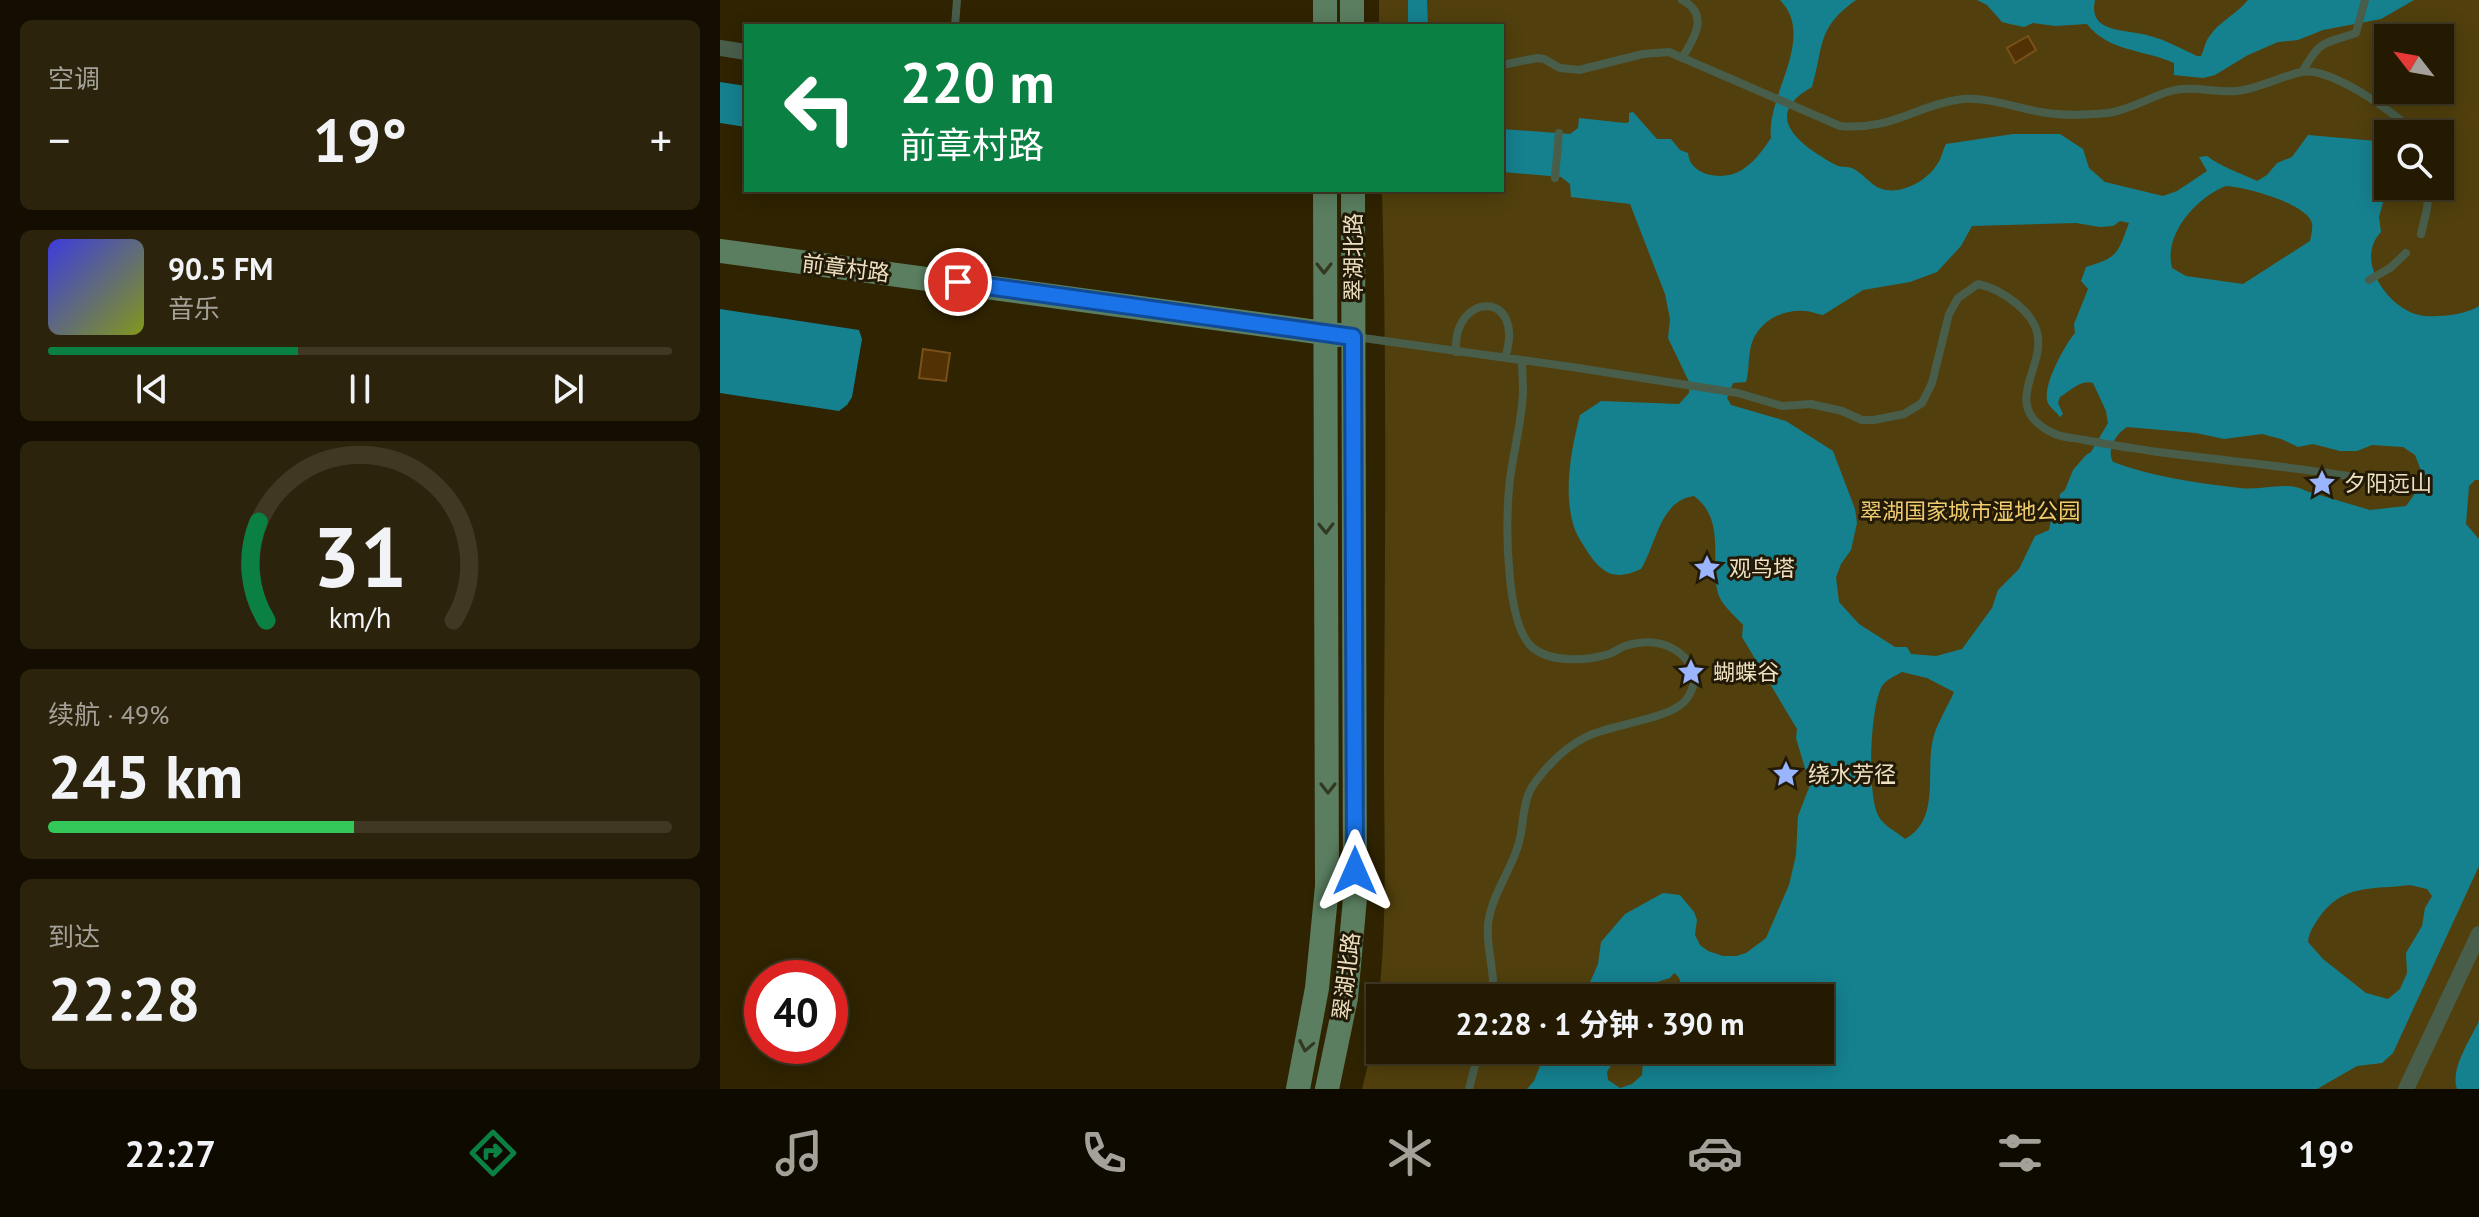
<!DOCTYPE html>
<html lang="zh">
<meta charset="utf-8">
<style>
body{margin:0;font-family:"PT Sans","Noto Sans SC",sans-serif;background:#2b230b;color:#f1f3f6;height:100vh;display:flex;flex-direction:column;font-size:30px;white-space:nowrap}
*{box-sizing:border-box;margin:0}
p{font-size:26px;color:#a3a199}
.icon{flex:none;width:44px;height:44px;fill:none;stroke:currentColor;stroke-width:2;stroke-linecap:round;stroke-linejoin:round}
.map{position:relative;flex:1;overflow:hidden}
.side{display:flex;flex-direction:column;gap:20px;padding:20px;background:#130e01;width:720px}
.side>*{flex:none}
.banner{position:absolute;left:24px;top:24px;width:760px;height:168px;border-radius:0px;box-shadow:0 4px 20px #0003,0 0 0 2px #403823;background:#0b8043;color:#fff;overflow:hidden}
.needle{width:52px;rotate:301deg}
.controls{position:absolute;left:1654px;top:24px;display:grid;gap:16px}
.controls a{display:grid;place-items:center;width:80px;height:80px;border-radius:0px;background:#231a01;box-shadow:0 4px 20px #0003,0 0 0 2px #403823;font-size:40px}
.speed{position:absolute;left:24px;top:960px;display:flex;gap:16px;font-size:40px;font-weight:700;text-align:center}
.speed>*{display:grid;place-content:center;width:104px;height:104px;border-radius:50%;background:#231a01;box-shadow:0 4px 20px #0003,0 0 0 2px #403823;line-height:1}
.speed .limit{border:12px solid #d22;background:#fff;color:#111}
.pin{position:absolute;display:grid;place-items:center;width:68px;height:68px;color:#fff;margin:-34px;border:4px solid #fff;border-radius:50%;box-shadow:0 2px 8px #0007}
.me{position:absolute;width:88px;margin:-44px;rotate:0deg;stroke-linejoin:round;filter:drop-shadow(0 0 6px #0008)}
.turn{display:flex;align-items:center;gap:28px;height:168px;padding:0 24px;font-size:36px}
.turn .icon{width:104px;height:104px;stroke-width:2.5}
.turn b{display:block;font-size:56px;line-height:68px}
.big{font-size:60px;font-weight:700;line-height:1.1}
.side .widget{flex:1;display:flex;flex-direction:column;justify-content:center;gap:12px;min-width:0;padding:0 28px;border-radius:12px;background:#2b230b}
.side .dial{align-items:center;gap:0}
.dial svg{height:208px;overflow:visible;fill:none;stroke:#403823;stroke-width:7;stroke-linecap:round;text-anchor:middle}
.dial text{fill:#f1f3f6;stroke:none}
.song{display:flex;align-items:center;gap:24px}
.cover{width:96px;height:96px;border-radius:12px;background:linear-gradient(135deg,hsl(240 70% 55%),hsl(70 70% 35%))}
.played{height:8px;border-radius:4px;background:linear-gradient(90deg,#0b8043 40%,#403823 40%)}
.keys{display:flex;justify-content:space-around;direction:ltr}
.heat{display:flex;justify-content:space-between;align-items:center;font-size:44px;direction:ltr}
.charge{height:12px;border-radius:6px;background:linear-gradient(90deg,#34c759 49%,#403823 0)}
.trip{position:absolute;left:646px;top:984px;width:468px;height:80px;border-radius:0px;background:#231a01;box-shadow:0 4px 20px #0003,0 0 0 2px #403823;font-weight:700;line-height:80px;text-align:center}
.tab-bar{display:flex;height:128px;justify-content:space-around;align-items:center;background:#0e0a00;color:#a3a199}
.tab-bar .icon{width:56px;height:56px}
.tab-bar .active{color:#0b8043}
.tab-bar b{font-size:36px;color:#f1f3f6}
main{display:flex;flex:1;min-height:0}
.map>svg:first-child{display:block}
.green{fill:#51400d;fill-rule:evenodd}
.water{fill:#15818f;fill-rule:evenodd}
.building{fill:#523205;stroke:#7a501a;stroke-width:2}
.lines{fill:none;stroke-linecap:round;stroke-linejoin:round}
.lane{stroke:#485e4b;stroke-width:8}
.street{stroke:#485e4b;stroke-width:16}
.secondary{stroke:#5a7e5f;stroke-width:24}
.oneway{stroke:#333821}
.route-casing{stroke:#114b97;stroke-width:20}
.route{stroke:#1a73e8;stroke-width:14}
.labels{text-anchor:middle;stroke-width:6;stroke-linejoin:round;paint-order:stroke}
.street-label{font-size:22px;fill:#eee1c2;stroke:#221a06}
.poi-label{font-size:22px;fill:#eee1c2;stroke:#221a06;text-anchor:start}
.park-label{font-size:22px;fill:#f1cc6e;stroke:#221a06}
</style>
<main>
<section class="side">
<div class="widget"><p>空调</p>
<div class="heat"><a>−</a><b class="big">19°</b><a>+</a></div>
</div>
<div class="widget">
<div class="song"><i class="cover"></i><div><b>90.5 FM</b><p>音乐</p></div></div>
<div class="played"></div>
<div class="keys"><svg class="icon" aria-label="previous" viewBox="0 0 24 24"><path d="M18 5L8 12l10 7zM5 5v14"/></svg><svg class="icon" aria-label="pause" viewBox="0 0 24 24"><path d="M8 5v14M16 5v14"/></svg><svg class="icon" aria-label="next" viewBox="0 0 24 24"><path d="M6 5l10 7-10 7zM19 5v14"/></svg></div>
</div>
<div class="widget dial"><svg viewBox="0 0 100 80">
<path d="M14 69A42 42 0 1 1 86 69"/>
<path d="M14 69A42 42 0 0 1 11 31" stroke="#0b8043"/>
<text x="50" y="56" font-size="32" font-weight="700">31</text>
<text x="50" y="72" font-size="11">km/h</text>
</svg></div>
<div class="widget"><p>续航 · 49%</p><b class="big">245 km</b><div class="charge"></div></div>
<div class="widget"><p>到达</p><b class="big">22:28</b></div>
</section>
<div class="map">
<svg width="1759" height="1089" viewBox="0 0 1759 1089">
<rect width="100%" height="100%" fill="#2f2301"/>
<path class="green" d="M 659,0 L 1759,0 L 1759,1089 L 642,1089 C 673,973 663,852 664,734 C 665,553 667,371 662,190 L 782,190 L 782,26 L 659,26 ZM 1668,38 L 1720,38 L 1720,90 L 1668,90 ZM 1668,134 L 1720,134 L 1720,186 L 1668,186 ZM 660,998 L 1100,998 L 1100,1050 L 660,1050 Z"/>
<path class="water" d="M 688,0 L 707,0 L 708,26 L 688,26 Z
M 1060,0 L 1136,0 C 1096,28 1104,47 1092,87 C 1040,116 1080,145 1114,164 C 1120,168 1126,166 1132,168 C 1143,173 1151,186 1162,189 C 1181,195 1206,181 1216,166 C 1222,159 1222,151 1226,144 L 1293,134 L 1340,134 L 1363,149 L 1369,168 L 1385,182 L 1443,196 L 1457,191 L 1487,171 L 1479,157 L 1487,156 C 1502,167 1520,173 1537,181 L 1547,175 L 1557,163 L 1572,157 L 1588,135 L 1668,142 L 1668,184 L 1659,217 L 1661,232 C 1633,261 1670,312 1704,316 C 1721,317 1745,315 1759,306 L 1759,480 L 1755,480 L 1749,486 L 1746,524 L 1759,539 L 1759,866 L 1673,1053 L 1662,1063 L 1637,1066 L 1597,1089 L 807,1089 L 814,1081 L 824,1056 L 821,1050 L 900,1050 L 887,1072 L 888,1080 L 900,1088 L 912,1084 L 922,1075 L 924,1050 L 1100,1050 L 1100,998 L 961,998 C 961,989 963,978 954,973 L 950,978 L 937,982 L 925,998 L 863,998 L 878,964 L 881,942 L 905,914 L 943,893 L 960,895 L 974,912 L 977,920 L 975,935 L 980,945 L 988,951 L 1003,956 L 1016,956 L 1026,953 L 1046,938 L 1069,885 L 1076,855 L 1078,816 L 1090,785 L 1076,738 L 1077,729 L 1022,637 L 1023,625 C 1016,617 1003,606 999,596 C 988,565 1008,521 974,496 C 940,500 936,545 921,569 C 897,580 884,576 869,554 C 864,546 857,536 854,527 C 843,492 851,450 860,415 L 881,401 L 959,404 L 969,393 L 970,384 L 948,338 L 950,319 L 945,294 L 910,204 L 851,197 L 850,184 L 841,177 L 782,172 L 782,129 L 850,134 L 858,128 L 859,118 L 905,123 L 909,122 L 909,113 L 913,112 L 937,139 L 951,139 L 960,150 L 968,153 C 970,176 1002,181 1020,171 C 1033,164 1043,150 1051,138 C 1046,95 1097,38 1060,0 ZM 1506,186 C 1525,187 1586,203 1592,223 C 1593,228 1591,236 1590,241 L 1523,284 L 1466,276 L 1452,268 C 1443,234 1477,197 1506,186 ZM 1400,221 L 1409,223 C 1397,255 1398,257 1366,267 L 1361,281 L 1368,289 L 1354,324 L 1355,333 C 1345,345 1321,387 1328,403 C 1330,408 1337,412 1340,417 L 1343,414 L 1338,403 L 1340,397 C 1350,391 1361,379 1373,383 L 1386,411 L 1388,423 L 1371,452 L 1366,455 L 1353,470 L 1345,490 L 1340,494 L 1340,510 L 1331,520 L 1329,530 L 1315,536 L 1299,569 L 1278,590 L 1272,608 L 1242,649 L 1216,656 L 1191,654 L 1187,647 L 1175,647 L 1139,624 L 1119,602 L 1116,577 L 1121,564 L 1131,550 L 1137,523 L 1135,509 L 1113,451 L 1066,421 L 1011,405 L 1007,398 L 1013,383 L 1026,382 C 1029,372 1028,362 1030,351 C 1034,325 1058,309 1085,311 C 1091,311 1097,314 1103,315 L 1143,290 L 1190,282 L 1217,272 L 1241,246 L 1252,226 L 1356,223 L 1380,227 L 1393,226 ZM 1407,427 L 1476,433 L 1504,439 L 1542,434 L 1561,439 L 1578,447 L 1593,444 L 1620,451 L 1637,451 L 1652,445 L 1683,447 L 1695,455 L 1702,473 L 1699,488 L 1686,506 L 1650,510 L 1586,491 C 1568,480 1541,491 1520,488 C 1476,483 1434,477 1393,462 C 1386,449 1396,434 1407,427 ZM 1182,672 L 1207,678 L 1234,692 C 1228,706 1216,725 1213,739 C 1205,771 1221,820 1185,839 C 1176,831 1164,827 1158,815 C 1147,793 1150,707 1162,686 C 1167,679 1175,676 1182,672 ZM 1690,885 L 1707,889 L 1712,896 L 1705,908 L 1702,926 L 1686,953 L 1687,973 L 1680,989 L 1668,999 L 1646,993 L 1603,959 L 1588,942 C 1589,932 1593,927 1598,919 C 1622,883 1652,890 1690,885 Z
M 1257,0 L 1375,0 C 1367,35 1409,29 1430,36 C 1446,40 1462,49 1477,56 L 1481,56 C 1484,50 1485,42 1489,37 C 1498,22 1517,14 1528,0 L 1694,0 L 1661,19 L 1603,30 L 1578,40 L 1558,42 L 1528,55 L 1495,75 L 1483,78 L 1454,75 L 1454,63 C 1423,49 1389,52 1367,24 L 1335,26 L 1313,23 L 1304,27 L 1290,24 L 1282,22 L 1267,5 Z
M 0,82 L 26,86 L 26,127 L 0,123 Z
M 0,309 L 139,330 L 142,339 L 132,397 L 127,405 L 119,411 L 0,393 Z
M 1759,1021 L 1759,1089 L 1737,1089 C 1730,1069 1750,1040 1759,1021 Z"/>
<path class="building" d="M 1308,36 L 1316,50 L 1295,63 L 1287,48 Z
M 203,349 L 230,353 L 226,381 L 199,378 Z"/>
<g class="lines">
<path class="lane" d="M 235,26 L 237,0
M 962,58 C 974,39 990,14 962,0
M 782,65 L 817,58 L 824,59 L 840,68 L 859,70 L 923,54 L 949,52 L 1120,126 C 1173,131 1198,104 1243,99 C 1268,97 1297,108 1321,112 C 1342,116 1367,115 1388,113 C 1410,110 1429,97 1451,91 C 1471,85 1495,93 1517,91 C 1540,88 1559,77 1581,72 C 1610,66 1676,113 1696,134
M 1582,72 C 1602,38 1602,45 1636,33 L 1645,0
M 835,178 L 839,133
M 1701,234 L 1707,209 L 1709,186
M 1649,280 L 1670,268 L 1686,253
M 636,337 L 852,367 L 1018,393 L 1062,406 L 1091,404 L 1122,411 L 1142,420 L 1154,420 L 1184,414 L 1202,403 L 1212,383 L 1229,314 L 1238,298 L 1258,284 C 1281,289 1316,312 1318,338 C 1322,372 1280,409 1335,434 C 1344,438 1356,438 1365,440 C 1389,445 1413,448 1438,452 C 1522,463 1608,470 1692,487
M 736,352 C 732,291 807,289 785,358
M 773,998 C 776,975 766,950 768,925 C 771,893 796,865 801,833 C 804,815 804,796 816,781 C 829,764 847,746 866,737 C 891,724 946,720 964,702 C 971,695 974,685 976,675 C 963,646 936,636 905,646 C 899,648 895,652 889,654 C 867,661 832,663 813,648 C 785,625 786,523 789,488 C 792,456 802,423 803,391 C 803,381 802,371 802,360
M 749,1089 L 759,1050"/>
<path class="street" d="M 0,48 L 26,52
M 1686,1089 L 1759,934"/>
<path class="secondary" d="M 605,0 L 605,26
M 632,0 L 632,26
M 0,251 L 619,335
M 578,1089 L 597,988 L 607,886 L 605,190
M 607,1089 L 626,998 L 635,898 L 633,190"/>
</g>
<defs><path id="oneway-chevron" d="M-2-3.5L2.5 0L-2 3.5" fill="none" stroke-width="1.6" stroke-linecap="round" stroke-linejoin="round" transform="scale(2)"/></defs>
<g class="oneway">
<use href="#oneway-chevron" transform="translate(604 268) rotate(90)"/>
<use href="#oneway-chevron" transform="translate(606 528) rotate(89)"/>
<use href="#oneway-chevron" transform="translate(608 788) rotate(90)"/>
<use href="#oneway-chevron" transform="translate(586 1046) rotate(101)"/>
</g>
<g class="lines">
<g class="route-casing">
<path id="route" d="M 238,282 L 633,337 L 635,871"/>
</g>
<use href="#route" class="route"/>
</g>
<defs>
<g id="sight-bare" transform="scale(2.16)"><path d="M0-6L1.8-2.2L6-1.7L2.9 1.2L3.7 5.4L0 3.3L-3.7 5.4L-2.9 1.2L-6-1.7L-1.8-2.2Z" fill="#9ab5fd" stroke="#221a06" stroke-width="2.5" paint-order="stroke"/></g>
</defs>
<g fill-rule="evenodd">
<use href="#sight-bare" x="1602" y="483"/>
<use href="#sight-bare" x="987" y="568"/>
<use href="#sight-bare" x="971" y="672"/>
<use href="#sight-bare" x="1066" y="774"/>
</g>
<g class="labels">
<g class="street-label">
<text transform="translate(633 257) rotate(-90)" y="8">翠湖北路</text>
<text transform="translate(126 268) rotate(7)" y="8">前章村路</text>
<text transform="translate(626 976) rotate(-83)" y="8">翠湖北路</text>
</g>
<g class="poi-label">
<text x="1624" y="491">夕阳远山</text>
<text x="1009" y="576">观鸟塔</text>
<text x="993" y="680">蝴蝶谷</text>
<text x="1088" y="782">绕水芳径</text>
</g>
<g class="park-label">
<text x="1250" y="519">翠湖国家城市湿地公园</text>
</g>
</g>
</svg>
<div class="controls">
<a><svg class="needle" viewBox="-14 -14 28 28"><path d="M0-13l5 13h-10z" fill="#e53935"/><path d="M0 13l5-13h-10z" fill="#a3a199"/></svg></a>
<a><svg class="icon" aria-label="search" viewBox="0 0 24 24"><circle cx="10" cy="10" r="6"/><path d="M15 15l6 6"/></svg></a>
</div>
<div class="speed"><div class="limit">40</div></div>
<div class="pin" style="left:238px;top:282px;background:#d93025"><svg class="icon" aria-label="arrive" viewBox="0 0 24 24"><path d="M6 21V4h12l-3 4 3 4H6"/></svg></div>
<svg class="me" style="left:635px;top:871px" viewBox="-20 -20 40 40"><path d="M0-17L14 15 0 8-14 15z" fill="#1a73e8" stroke="#fff" stroke-width="4"/></svg>
<div class="trip">22:28 · 1 分钟 · 390 m</div>
<div class="banner">
<div class="turn"><svg class="icon" aria-label="left" viewBox="0 0 24 24"><path d="M17 20v-9H6M10 6l-5 5 5 5"/></svg><div><b>220 m</b>前章村路</div></div>
</div>
</div>
</main>
<nav class="tab-bar">
<b>22:27</b>
<svg class="icon active" aria-label="directions" viewBox="0 0 24 24"><path d="M12 3l9 9-9 9-9-9zM9 14v-3h6M13 9l2 2-2 2"/></svg>
<svg class="icon" aria-label="music" viewBox="0 0 24 24"><path d="M9 18V5l10-2v13"/><circle cx="6" cy="18" r="3"/><circle cx="16" cy="16" r="3"/></svg>
<svg class="icon" aria-label="phone" viewBox="0 0 24 24"><path d="M5 4h4l2 5-3 2q2 4 5 5l2-3 5 2v4C11 20 4 13 5 4z"/></svg>
<svg class="icon" aria-label="climate" viewBox="0 0 24 24"><path d="M12 3v18M4 7l16 10M4 17L20 7"/></svg>
<svg class="icon" aria-label="car" viewBox="0 0 24 24"><path d="M5 17H2v-5l4-1 3-4h7l3 4 3 1v5h-3M9 17h6M6 11h13"/><circle cx="7" cy="17" r="2"/><circle cx="17" cy="17" r="2"/></svg>
<svg class="icon" aria-label="filters" viewBox="0 0 24 24"><path d="M4 7h16M4 17h16"/><circle cx="9" cy="7" r="2"/><circle cx="15" cy="17" r="2"/></svg>
<b>19°</b>
</nav>
